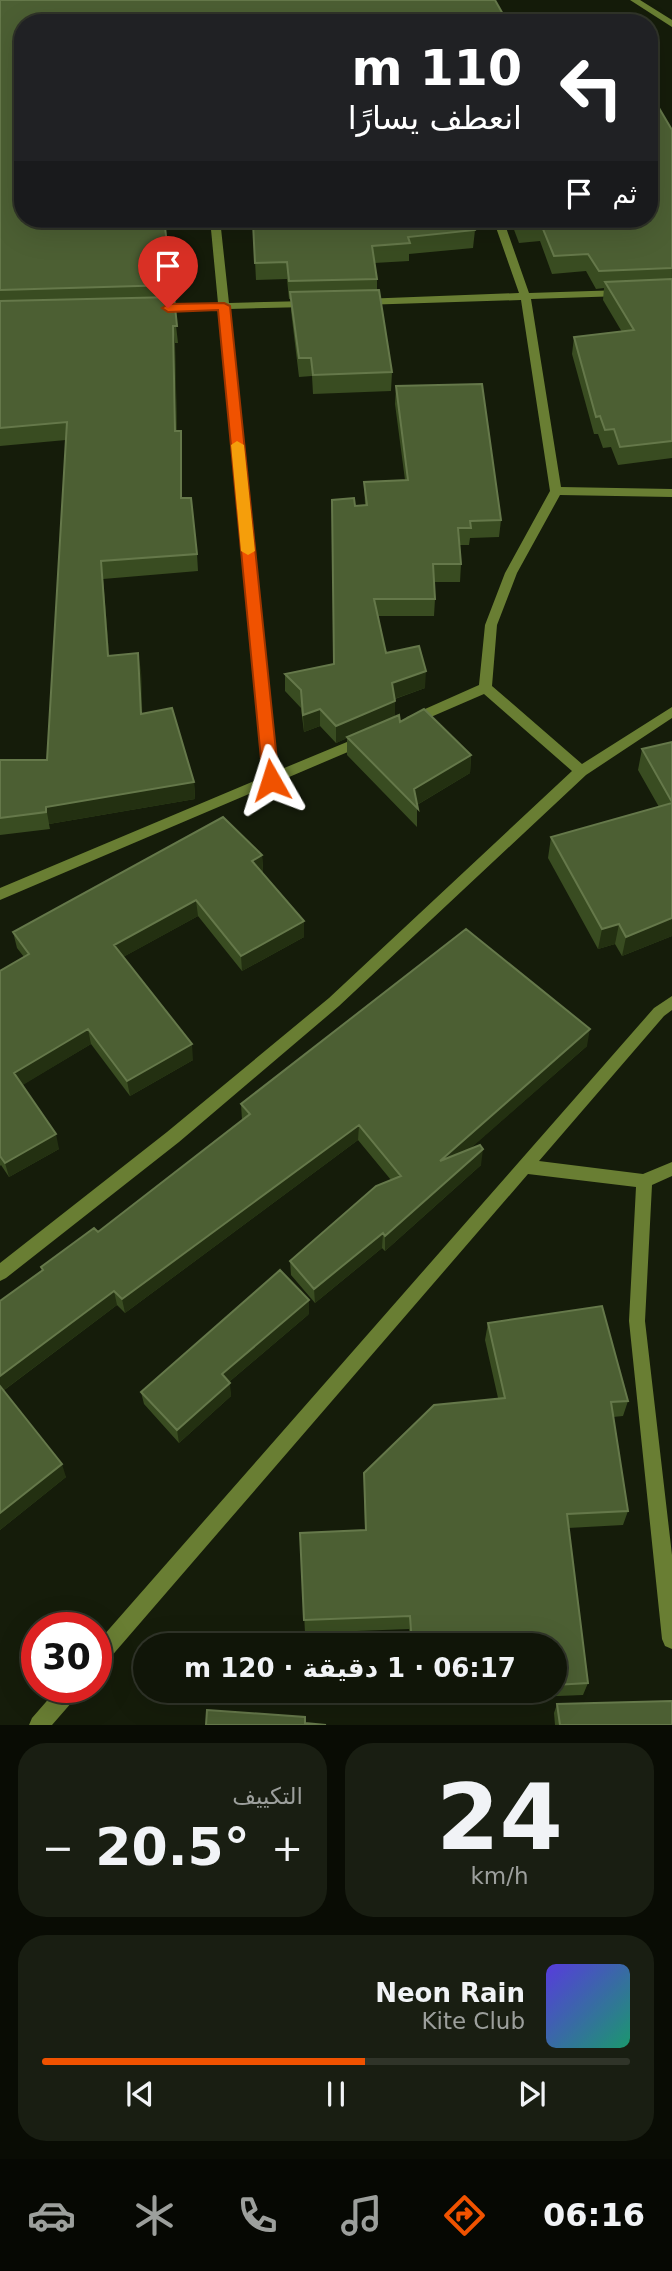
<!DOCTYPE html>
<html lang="ar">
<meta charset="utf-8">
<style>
body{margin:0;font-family:"DejaVu Sans","Noto Sans Arabic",sans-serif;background:#191e12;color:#f1f3f6;direction:rtl;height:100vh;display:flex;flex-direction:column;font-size:26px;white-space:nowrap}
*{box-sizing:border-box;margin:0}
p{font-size:23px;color:#9c9f9c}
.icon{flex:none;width:38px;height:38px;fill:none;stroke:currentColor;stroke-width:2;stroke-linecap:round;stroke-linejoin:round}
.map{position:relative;height:1725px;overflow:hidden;direction:ltr}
.panel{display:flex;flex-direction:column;gap:18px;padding:18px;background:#090c04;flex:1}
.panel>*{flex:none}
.top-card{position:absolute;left:14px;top:14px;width:644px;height:214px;border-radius:28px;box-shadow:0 7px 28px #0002,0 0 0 2px #303429;direction:rtl;background:#202124;color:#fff;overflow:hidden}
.speed{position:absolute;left:21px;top:1612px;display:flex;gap:14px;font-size:35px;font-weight:700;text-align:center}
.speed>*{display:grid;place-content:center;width:91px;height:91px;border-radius:50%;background:#101508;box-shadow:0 7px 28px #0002,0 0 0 2px #303429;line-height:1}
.speed .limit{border:10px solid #d22;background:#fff;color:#111}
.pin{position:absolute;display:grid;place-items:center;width:60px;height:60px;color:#fff;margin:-72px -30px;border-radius:50% 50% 50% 0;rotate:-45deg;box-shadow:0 0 7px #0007}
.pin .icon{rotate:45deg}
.me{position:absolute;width:77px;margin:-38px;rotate:354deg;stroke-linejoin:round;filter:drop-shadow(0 0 5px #0008)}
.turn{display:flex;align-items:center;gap:24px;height:147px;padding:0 21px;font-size:32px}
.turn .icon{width:91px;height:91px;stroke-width:2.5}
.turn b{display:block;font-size:49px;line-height:60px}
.then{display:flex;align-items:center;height:66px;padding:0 21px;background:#0003;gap:14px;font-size:26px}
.big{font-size:52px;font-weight:600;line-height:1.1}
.panel .widget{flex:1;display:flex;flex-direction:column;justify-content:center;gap:10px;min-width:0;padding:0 24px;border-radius:28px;background:#191e12}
.panel .dial{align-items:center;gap:0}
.dial b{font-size:91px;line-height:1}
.song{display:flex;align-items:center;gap:21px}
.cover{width:84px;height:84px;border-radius:10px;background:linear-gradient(135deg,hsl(250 70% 55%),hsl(160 70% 35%))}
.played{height:7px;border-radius:4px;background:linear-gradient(90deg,#f05200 55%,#303429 55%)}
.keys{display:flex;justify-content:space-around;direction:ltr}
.heat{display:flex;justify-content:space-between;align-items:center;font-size:38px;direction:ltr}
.panel .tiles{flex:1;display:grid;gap:18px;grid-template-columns:1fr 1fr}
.widget:last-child{grid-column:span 2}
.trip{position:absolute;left:133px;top:1633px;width:434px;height:70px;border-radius:35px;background:#101508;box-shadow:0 7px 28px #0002,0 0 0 2px #303429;font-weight:600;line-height:70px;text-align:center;direction:rtl}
.menu{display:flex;height:112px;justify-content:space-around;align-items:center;background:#060803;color:#9c9f9c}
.menu .icon{width:49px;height:49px}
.menu .selected{color:#f05200}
.menu b{font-size:32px;color:#f1f3f6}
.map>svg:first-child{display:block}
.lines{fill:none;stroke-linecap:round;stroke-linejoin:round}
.street{fill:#697e33;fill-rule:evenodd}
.wall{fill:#394c21}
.shaded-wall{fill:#233011}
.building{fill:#4c5f33;stroke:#65784a;stroke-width:2}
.route{fill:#f05200;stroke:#9c3500;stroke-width:2}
.slow{fill:#f59e0b}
</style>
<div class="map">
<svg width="672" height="1725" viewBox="0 0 672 1725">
<rect width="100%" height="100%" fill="#151c0a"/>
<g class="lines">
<path class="street" d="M 630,0 L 640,0 L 672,20 L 672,27 Z
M 210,219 L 220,219 L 229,303 L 307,301 L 312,304 L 307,307 L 229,309 L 277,771 L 359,737 L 369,737 L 371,740 L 369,743 L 0,900 L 0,888 L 264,777 L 219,309 L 156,311 L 151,308 L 156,305 L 218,303 Z
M 493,219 L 503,219 L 529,293 L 622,290 L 627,293 L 622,296 L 531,299 L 561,487 L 672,489 L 672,497 L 560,495 L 517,573 L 497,625 L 492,686 L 582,764 L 672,707 L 672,718 L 586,775 L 339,1006 L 179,1142 L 6,1278 L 0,1281 L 0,1263 L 167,1132 L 329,998 L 572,771 L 484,694 L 417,723 L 412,725 L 405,720 L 407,717 L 479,685 L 485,625 L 505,573 L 550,491 L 521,300 L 362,305 L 357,302 L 362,299 L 519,293 Z
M 672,996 L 672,1010 L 664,1016 L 539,1161 L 643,1174 L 672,1162 L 672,1176 L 652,1185 L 645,1321 L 672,1555 L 672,1649 L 665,1646 L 662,1639 L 629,1321 L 636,1187 L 528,1174 L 103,1666 L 96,1668 L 96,1644 L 654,1008 Z
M 59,1687 L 82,1687 L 79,1694 L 52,1725 L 29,1725 L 32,1718 Z"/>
</g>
<path class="wall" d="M 0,0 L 23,23 L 164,219 L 178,343 L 175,343 L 177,431 L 181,431 L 182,448 L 182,498 L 197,554 L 198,571 L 103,579 L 109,655 L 141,670 L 142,713 L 194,782 L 195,799 L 49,824 L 50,829 L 0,835 L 0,760 L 47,760 L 66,440 L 0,446 Z
M 672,130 L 672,458 L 618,465 L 611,447 L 603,448 L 598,434 L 594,434 L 572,354 L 574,337 L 622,332 L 603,300 L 604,288 L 596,289 L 586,271 L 552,274 L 540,241 L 519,243 L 510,219 L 649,219 Z
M 357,219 L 472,219 L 475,230 L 473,248 L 409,254 L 409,261 L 374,263 L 377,279 L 377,290 L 392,372 L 391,391 L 313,394 L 312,376 L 299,377 L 291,311 L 291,299 L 289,299 L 287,279 L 256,280 L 253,223 L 358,220 Z
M 396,386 L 501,520 L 499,537 L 470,538 L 469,545 L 460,545 L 461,564 L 460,582 L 434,582 L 435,599 L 434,616 L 378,616 L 386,653 L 425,688 L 395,699 L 395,717 L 400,722 L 471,755 L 470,773 L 417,805 L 417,827 L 347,755 L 347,738 L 336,743 L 320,726 L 304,732 L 301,708 L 285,691 L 285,674 L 334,664 L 355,506 L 365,505 L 364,482 L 405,480 L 395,404 Z
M 672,742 L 672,936 L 622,956 L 615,944 L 598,949 L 548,858 L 551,837 L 659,807 L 638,770 L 642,749 Z
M 262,855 L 263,871 L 262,872 L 304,921 L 304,937 L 242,971 L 198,916 L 123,957 L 193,1060 L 130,1096 L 91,1044 L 22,1085 L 59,1149 L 9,1177 L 1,1165 L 0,1166 L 0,971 L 24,957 L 17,948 L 13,932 Z
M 587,1046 L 468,1150 L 481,1165 L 385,1251 L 382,1248 L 315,1303 L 291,1275 L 290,1261 L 391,1180 L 358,1140 L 125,1313 L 117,1305 L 3,1391 L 66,1477 L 0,1530 L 0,1301 L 42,1270 L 41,1267 L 98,1232 L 242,1120 L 241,1104 Z
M 309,1314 L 229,1382 L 231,1396 L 179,1443 L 144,1404 L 141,1392 Z
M 488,1323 L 628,1401 L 623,1416 L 613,1417 L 628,1511 L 623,1525 L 568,1528 L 588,1683 L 583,1695 L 414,1702 L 413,1690 L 555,1690 L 555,1645 L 410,1645 L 409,1629 L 305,1633 L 300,1533 L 365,1530 L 364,1473 L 498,1398 L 485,1340 Z
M 557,1704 L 672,1725 L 555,1725 L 554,1713 Z"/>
<path class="shaded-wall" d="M 173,326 L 175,343 L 177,449 L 175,431 Z
M 181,431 L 182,448 L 182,516 L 181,498 Z
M 101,561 L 103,579 L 111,673 L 108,656 Z
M 138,653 L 141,670 L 143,731 L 141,714 Z
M 426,671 L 425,688 L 391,700 L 392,683 Z
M 395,701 L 395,718 L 336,743 L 336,726 Z
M 320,709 L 320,726 L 304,732 L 303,715 Z
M 471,755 L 470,773 L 415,806 L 414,789 Z
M 194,782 L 195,799 L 49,824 L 50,829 L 46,807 Z
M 262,855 L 263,871 L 253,878 L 252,861 Z
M 196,900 L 198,916 L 116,961 L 114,945 Z
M 672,918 L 672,936 L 622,956 L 626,937 Z
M 304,921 L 304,937 L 242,971 L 241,956 Z
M 619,924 L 615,944 L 598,949 L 602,929 Z
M 88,1029 L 91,1044 L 18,1088 L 14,1073 Z
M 590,1029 L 587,1046 L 438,1177 L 440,1161 Z
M 192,1044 L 193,1060 L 130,1096 L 127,1081 Z
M 359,1125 L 358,1140 L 125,1313 L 122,1299 Z
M 56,1134 L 59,1149 L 9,1177 L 5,1163 Z
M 483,1149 L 481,1165 L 385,1251 L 385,1236 Z
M 383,1233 L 382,1248 L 315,1303 L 314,1289 Z
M 114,1291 L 117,1305 L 0,1393 L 0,1376 Z
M 309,1300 L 309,1314 L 223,1387 L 222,1374 Z
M 230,1383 L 231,1396 L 179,1443 L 177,1430 Z
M 62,1464 L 66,1477 L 0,1530 L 0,1513 Z"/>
<path class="building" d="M 0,0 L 495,0 L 508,23 L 23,23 L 23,219 L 164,219 L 172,285 L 0,290 Z
M 649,91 L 672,130 L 672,268 L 599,271 L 588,254 L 554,256 L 541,224 L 521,226 L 518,219 L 649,219 Z
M 362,219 L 472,219 L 475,230 L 408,237 L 410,243 L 372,246 L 377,279 L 289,281 L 287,262 L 255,263 L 253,223 L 362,220 Z
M 672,279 L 672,441 L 620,447 L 614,429 L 605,430 L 600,416 L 596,417 L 574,337 L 634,330 L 605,282 Z
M 379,290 L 392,372 L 313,375 L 311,358 L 299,358 L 290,292 Z
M 174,297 L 177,326 L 173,326 L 175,431 L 181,431 L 181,498 L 191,498 L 197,554 L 101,561 L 108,656 L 138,653 L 141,714 L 172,708 L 194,782 L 46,807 L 46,812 L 0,818 L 0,760 L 47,760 L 67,422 L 0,428 L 0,301 Z
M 482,384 L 501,520 L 470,521 L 471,528 L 458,528 L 461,564 L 433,564 L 435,599 L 374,599 L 386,653 L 419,646 L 426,671 L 392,683 L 395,701 L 336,726 L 320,709 L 303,715 L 301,690 L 285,674 L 334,664 L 332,500 L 354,498 L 355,506 L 367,505 L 364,482 L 408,480 L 396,386 Z
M 424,709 L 471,755 L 414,789 L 418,809 L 347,737 L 399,715 L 400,722 Z
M 672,742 L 672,802 L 642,749 Z
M 672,803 L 672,918 L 626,937 L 619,924 L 602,929 L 551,837 Z
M 223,817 L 262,855 L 252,861 L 304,921 L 241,956 L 196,900 L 114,945 L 192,1044 L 127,1081 L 88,1029 L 14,1073 L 56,1134 L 5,1163 L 0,1156 L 0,971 L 29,954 L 13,932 Z
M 466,929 L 590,1029 L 440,1161 L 480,1145 L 483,1149 L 385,1236 L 383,1233 L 314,1289 L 290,1261 L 376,1186 L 401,1176 L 359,1125 L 122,1299 L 114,1291 L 0,1376 L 0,1301 L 43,1270 L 41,1267 L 94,1228 L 98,1232 L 250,1114 L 241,1104 Z
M 280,1270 L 309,1300 L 222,1374 L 230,1383 L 177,1430 L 141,1392 Z
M 602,1306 L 628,1401 L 611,1402 L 628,1511 L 567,1514 L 588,1683 L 555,1685 L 555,1645 L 412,1645 L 410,1616 L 304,1620 L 300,1533 L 366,1530 L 364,1473 L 434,1405 L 505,1398 L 488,1323 Z
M 0,1386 L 62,1464 L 0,1513 Z
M 672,1701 L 672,1725 L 560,1725 L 557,1704 Z
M 207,1710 L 305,1717 L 305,1723 L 326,1725 L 206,1725 Z"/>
<path class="route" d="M 224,303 L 230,306 L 279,780 L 271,786 L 263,780 L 218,310 L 168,312 L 162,308 L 168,304 Z"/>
<path class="slow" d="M 237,441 L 244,445 L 255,551 L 248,555 L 241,551 L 231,445 Z"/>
</svg>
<div class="speed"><div class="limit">30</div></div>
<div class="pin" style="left:168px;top:308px;background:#d93025"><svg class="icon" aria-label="arrive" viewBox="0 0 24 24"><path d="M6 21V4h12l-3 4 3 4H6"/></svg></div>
<svg class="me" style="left:271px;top:780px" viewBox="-20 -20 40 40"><path d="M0-17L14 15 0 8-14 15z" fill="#f05200" stroke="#fff" stroke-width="4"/></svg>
<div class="trip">06:17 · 1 دقيقة · 120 m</div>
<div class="top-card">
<div class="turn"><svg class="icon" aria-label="left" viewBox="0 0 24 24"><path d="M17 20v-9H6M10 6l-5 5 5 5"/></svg><div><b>110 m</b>انعطف يسارًا</div></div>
<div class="then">ثم<svg class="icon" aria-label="arrive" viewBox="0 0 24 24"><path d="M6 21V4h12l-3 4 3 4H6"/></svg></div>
</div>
</div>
<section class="panel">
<div class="tiles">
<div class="widget dial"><b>24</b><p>km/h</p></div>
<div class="widget"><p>التكييف</p>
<div class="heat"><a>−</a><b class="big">20.5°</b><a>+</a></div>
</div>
<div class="widget">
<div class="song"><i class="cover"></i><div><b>Neon Rain</b><p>Kite Club</p></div></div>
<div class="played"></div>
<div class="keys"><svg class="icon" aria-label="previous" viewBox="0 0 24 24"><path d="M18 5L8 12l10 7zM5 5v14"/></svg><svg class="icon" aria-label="pause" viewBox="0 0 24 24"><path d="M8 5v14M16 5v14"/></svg><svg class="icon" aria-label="next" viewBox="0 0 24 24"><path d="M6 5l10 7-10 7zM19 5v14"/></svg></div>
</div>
</div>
</section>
<nav class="menu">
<b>06:16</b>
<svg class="icon selected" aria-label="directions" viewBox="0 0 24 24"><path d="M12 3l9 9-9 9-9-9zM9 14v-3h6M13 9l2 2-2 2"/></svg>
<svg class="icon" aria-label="music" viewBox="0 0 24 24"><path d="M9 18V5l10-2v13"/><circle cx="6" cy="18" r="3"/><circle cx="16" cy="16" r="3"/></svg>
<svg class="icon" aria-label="phone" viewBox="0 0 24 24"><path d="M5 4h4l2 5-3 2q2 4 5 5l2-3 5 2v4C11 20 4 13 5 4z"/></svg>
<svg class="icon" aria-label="climate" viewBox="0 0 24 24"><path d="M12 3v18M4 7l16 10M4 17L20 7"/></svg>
<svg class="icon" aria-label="car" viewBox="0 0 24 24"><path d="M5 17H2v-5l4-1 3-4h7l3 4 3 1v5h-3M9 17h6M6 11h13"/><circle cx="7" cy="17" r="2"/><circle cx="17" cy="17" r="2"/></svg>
</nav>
